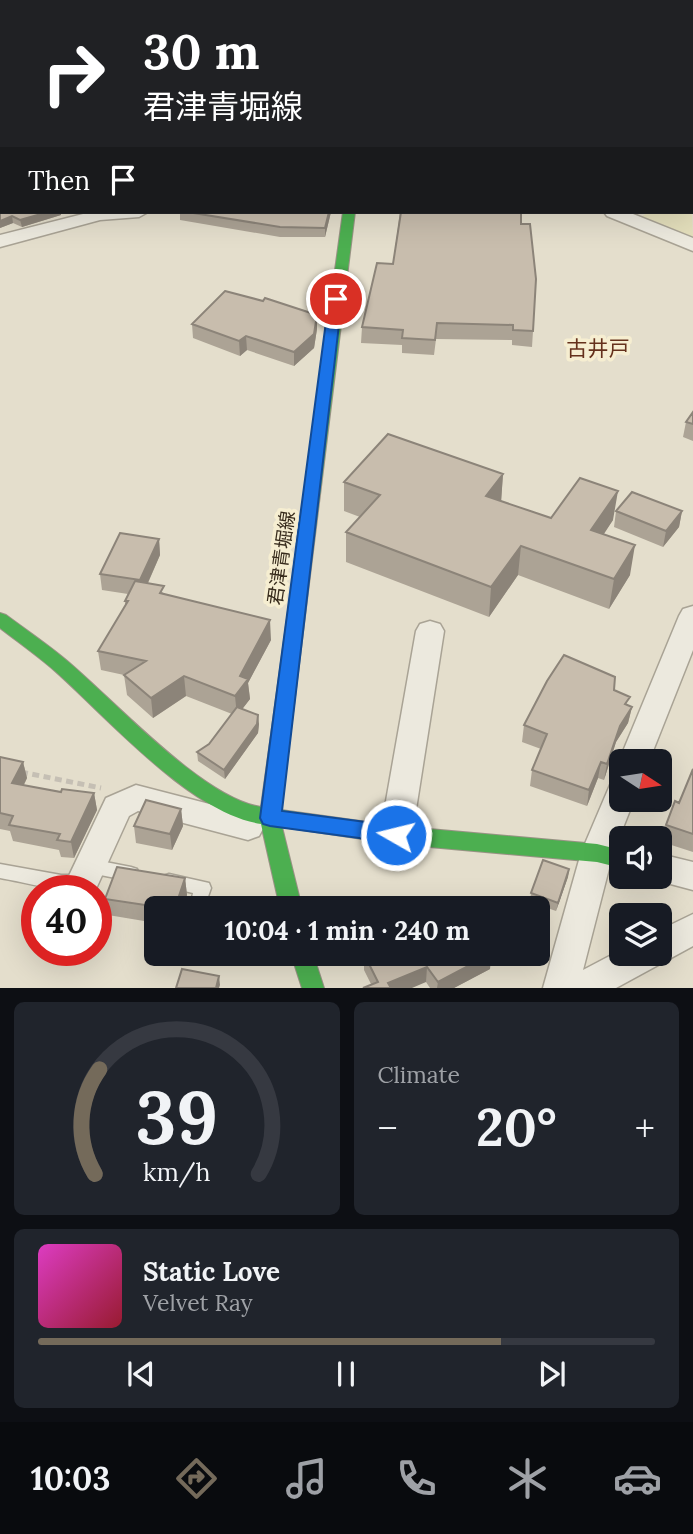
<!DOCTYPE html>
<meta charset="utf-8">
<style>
body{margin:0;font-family:Lora,"Noto Sans JP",serif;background:#20242c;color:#f1f3f6;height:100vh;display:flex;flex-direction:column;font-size:26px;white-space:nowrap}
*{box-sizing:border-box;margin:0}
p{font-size:23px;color:#9ea1a6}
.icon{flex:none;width:38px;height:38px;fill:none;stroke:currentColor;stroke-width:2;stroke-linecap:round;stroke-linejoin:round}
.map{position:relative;height:988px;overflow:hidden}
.panel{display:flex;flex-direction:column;gap:14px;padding:14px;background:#0d0f14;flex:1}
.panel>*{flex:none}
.hud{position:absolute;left:0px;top:0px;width:693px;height:214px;box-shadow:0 7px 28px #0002;background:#202124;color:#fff;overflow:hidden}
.needle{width:46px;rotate:102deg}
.tools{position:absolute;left:609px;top:749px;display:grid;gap:14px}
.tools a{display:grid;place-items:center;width:63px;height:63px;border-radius:10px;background:#171b24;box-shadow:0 7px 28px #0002;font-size:35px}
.speed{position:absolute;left:21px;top:875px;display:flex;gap:14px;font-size:35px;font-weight:700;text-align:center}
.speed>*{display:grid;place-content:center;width:91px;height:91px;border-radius:50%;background:#171b24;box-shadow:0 7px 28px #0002;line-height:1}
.speed .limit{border:10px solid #d22;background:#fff;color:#111}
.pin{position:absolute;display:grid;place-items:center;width:60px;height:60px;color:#fff;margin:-30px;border:4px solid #fff;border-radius:50%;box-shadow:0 2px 7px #0007}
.me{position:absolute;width:77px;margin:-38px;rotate:278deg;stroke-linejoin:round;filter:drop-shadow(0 0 5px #0008)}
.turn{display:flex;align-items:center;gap:24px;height:147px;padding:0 28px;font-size:32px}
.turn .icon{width:91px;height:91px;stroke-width:2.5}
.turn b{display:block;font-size:49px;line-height:60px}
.then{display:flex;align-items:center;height:66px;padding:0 28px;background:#0003;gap:14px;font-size:26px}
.big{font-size:52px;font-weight:700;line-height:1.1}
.panel .widget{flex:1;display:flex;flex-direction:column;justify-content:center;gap:10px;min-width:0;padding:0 24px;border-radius:10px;background:#20242c}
.panel .dial{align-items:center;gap:0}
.dial svg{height:182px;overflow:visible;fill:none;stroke:#363941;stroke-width:7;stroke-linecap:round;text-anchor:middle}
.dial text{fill:#f1f3f6;stroke:none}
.song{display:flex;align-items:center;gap:21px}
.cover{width:84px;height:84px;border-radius:10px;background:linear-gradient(135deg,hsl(310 70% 55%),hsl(350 70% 35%))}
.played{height:7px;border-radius:4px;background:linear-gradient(90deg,#746a5a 75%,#363941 75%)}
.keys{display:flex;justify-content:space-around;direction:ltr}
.heat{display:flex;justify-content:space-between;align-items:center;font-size:38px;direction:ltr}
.panel .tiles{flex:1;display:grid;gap:14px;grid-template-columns:1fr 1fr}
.widget:last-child{grid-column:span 2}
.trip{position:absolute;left:144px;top:896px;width:406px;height:70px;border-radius:10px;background:#171b24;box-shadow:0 7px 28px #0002;font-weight:700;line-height:70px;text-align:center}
.tab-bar{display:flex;height:112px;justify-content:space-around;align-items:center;background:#090b0e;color:#9ea1a6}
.tab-bar .icon{width:49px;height:49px}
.tab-bar .current{color:#746a5a}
.tab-bar b{font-size:32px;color:#f1f3f6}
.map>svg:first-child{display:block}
.farmland{fill:#e4dfbc}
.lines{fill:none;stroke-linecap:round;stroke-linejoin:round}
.lane-casing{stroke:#a9a395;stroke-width:3}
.street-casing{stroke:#a9a395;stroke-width:3}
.fast-casing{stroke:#999285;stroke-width:2}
.path{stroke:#c5bfb4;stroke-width:5;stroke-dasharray:7 4.5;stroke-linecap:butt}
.lane{fill:#ece9de;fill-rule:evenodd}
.street{fill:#ece9de;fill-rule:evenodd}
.fast{fill:#4caf50;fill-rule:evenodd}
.wall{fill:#aca395}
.shaded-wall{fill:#8c8479}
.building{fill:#c8bdad;stroke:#8c8479;stroke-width:2}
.route{fill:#1a73e8;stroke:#114b97;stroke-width:2}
.labels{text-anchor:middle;stroke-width:7;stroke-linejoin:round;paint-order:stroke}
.street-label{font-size:19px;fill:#382c1d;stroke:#f6eed1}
.neighbourhood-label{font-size:21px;fill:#65311c;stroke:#f6eed1}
</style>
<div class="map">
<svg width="693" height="988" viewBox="0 0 693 988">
<rect width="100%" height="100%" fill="#e4decc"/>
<path class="farmland" d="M 691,195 L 693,239 L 641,217 L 648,212 L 691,212 Z"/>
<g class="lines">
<g class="lane-casing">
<path id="lane" d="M 90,859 L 131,867 L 137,869 L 139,874 L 137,879 L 131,881 L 90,873 L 84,871 L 82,866 L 84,861 Z
M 0,864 L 61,875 L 83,875 L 89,877 L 91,882 L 89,887 C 65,895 25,882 0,878 Z
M 169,874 L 209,883 L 211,888 L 204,908 L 190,908 L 193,893 L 163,886 L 161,881 L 163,876 Z"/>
</g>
<g class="street-casing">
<path id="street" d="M 301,0 L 319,0 L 321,2 L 302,2 Z
M 91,212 L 148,212 L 139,217 L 100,220 L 0,247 L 0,235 Z
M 604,212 L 628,212 L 693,238 L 693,251 L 607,216 Z
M 693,606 L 693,650 L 649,761 L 621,761 L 621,766 L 619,761 L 679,616 L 683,609 Z
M 430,621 L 440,624 L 444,631 L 412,835 L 407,844 L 396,848 L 385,844 L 380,835 L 416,631 L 420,624 Z
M 621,781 L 621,800 L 634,800 L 613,853 L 583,970 L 621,950 L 621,954 L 660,954 L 660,930 L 693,914 L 693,946 L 616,988 L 543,988 L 581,853 L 610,785 Z
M 136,785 L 248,814 L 259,818 L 264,827 L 259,836 L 248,840 L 138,811 L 129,816 L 95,891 L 71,891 L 66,882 L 106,798 Z
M 660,854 L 693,862 L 693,890 L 648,878 L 660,877 Z"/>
</g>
<g class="fast-casing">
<path id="fast" d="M 477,0 L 486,0 L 476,2 Z
M 343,212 L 355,212 L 281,810 L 396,826 L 597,844 L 621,850 L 621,868 L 597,862 L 396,844 L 282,827 L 302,908 L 280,908 L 261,824 C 190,813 109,719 55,671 C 38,656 18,642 0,628 L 0,613 L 6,615 C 26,630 47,644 66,660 C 114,700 202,798 261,807 Z
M 291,954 L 313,954 L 324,988 L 302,988 Z"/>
</g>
<path class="path" d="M 21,772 L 101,788"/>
<use href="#lane" class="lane"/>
<use href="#street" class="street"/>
<use href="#fast" class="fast"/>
</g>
<path class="wall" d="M 0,182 L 61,215 L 22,227 L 13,223 L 0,228 Z
M 180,212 L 331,212 L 325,237 L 280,237 L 180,220 Z
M 389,212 L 521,212 L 521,224 L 533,331 L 532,347 L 512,345 L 512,340 L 436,339 L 434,355 L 402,353 L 402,345 L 361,343 L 362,327 L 393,264 L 400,212 Z
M 317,315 L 317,329 L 314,348 L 294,366 L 247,350 L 240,356 L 193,338 L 192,324 Z
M 693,412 L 693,441 L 683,437 L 686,422 Z
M 503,474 L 501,501 L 551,518 L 613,520 L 603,534 L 630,575 L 609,609 L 518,575 L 489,617 L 346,562 L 346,532 L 360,517 L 344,511 L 344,482 Z
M 616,511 L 682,511 L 679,527 L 663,547 L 614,527 Z
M 159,539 L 160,555 L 148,583 L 165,594 L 271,640 L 248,683 L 250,699 L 242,709 L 259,724 L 258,733 L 225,779 L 198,761 L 197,752 L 209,744 L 232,714 L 186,696 L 153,718 L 127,695 L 124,675 L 101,670 L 98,651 L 125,606 L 125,601 L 128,594 L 102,590 L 100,574 Z
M 614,690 L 628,706 L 632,707 L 628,723 L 616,742 L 604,780 L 598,778 L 587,806 L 530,786 L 532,770 L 541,749 L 522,742 L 524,725 Z
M 0,757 L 23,762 L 27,778 L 24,785 L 61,792 L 94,793 L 97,810 L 74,858 L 61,857 L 59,850 L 13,841 L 10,831 L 0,829 Z
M 693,769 L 693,852 L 662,842 L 666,825 L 679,803 Z
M 181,809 L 183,826 L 172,850 L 136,843 L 134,826 Z
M 569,869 L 568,877 L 556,911 L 530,902 L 531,893 Z
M 185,878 L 187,895 L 182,908 L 156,908 L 156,923 L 108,915 L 105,899 Z
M 364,954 L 491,954 L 490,969 L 454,988 L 430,988 L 426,982 L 371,984 L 364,970 Z"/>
<path class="shaded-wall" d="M 48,212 L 61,212 L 61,215 L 22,227 L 20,220 Z
M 329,212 L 331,212 L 325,237 L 325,228 Z
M 12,216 L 13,223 L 0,228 L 0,221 Z
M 317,315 L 317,329 L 314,348 L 294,366 L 294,352 Z
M 246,336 L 247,350 L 240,356 L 239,341 Z
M 503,474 L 501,503 L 486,496 Z
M 618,491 L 613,520 L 587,560 L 591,530 Z
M 682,511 L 679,527 L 663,547 L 666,531 Z
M 159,539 L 160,555 L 142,596 L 140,580 Z
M 635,545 L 630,575 L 609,609 L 614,579 Z
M 521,546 L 518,575 L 489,617 L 491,587 Z
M 270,620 L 271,640 L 248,683 L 250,699 L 237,716 L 235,696 L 240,676 Z
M 184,676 L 186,696 L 153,718 L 151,698 Z
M 632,707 L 628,723 L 616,742 L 604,780 L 607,764 L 620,726 Z
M 258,715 L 259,724 L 258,733 L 225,779 L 224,770 Z
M 23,762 L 27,778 L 16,800 L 12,783 Z
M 601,762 L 598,778 L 587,806 L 589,790 Z
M 94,793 L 97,810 L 74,858 L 71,842 Z
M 181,809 L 183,826 L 172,850 L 170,834 Z
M 569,869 L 568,877 L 556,911 L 558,903 Z
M 185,878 L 187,895 L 182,908 L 175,908 Z
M 491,954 L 490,969 L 454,988 L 437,988 L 438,982 Z
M 427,967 L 426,982 L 412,988 L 388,988 L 388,983 Z
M 219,976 L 220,985 L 219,988 L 216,988 Z"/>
<path class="building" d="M 2,181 L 2,212 L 48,212 L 20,220 L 12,216 L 0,221 L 0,182 Z
M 187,212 L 329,212 L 325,228 L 280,227 Z
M 401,212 L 521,212 L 521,224 L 530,224 L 536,279 L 533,331 L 513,330 L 513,325 L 437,323 L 435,340 L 402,338 L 403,330 L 362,327 L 377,263 L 393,264 Z
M 225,291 L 263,301 L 265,298 L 317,315 L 314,334 L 294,352 L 246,336 L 239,341 L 192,324 Z
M 693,412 L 693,424 L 686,422 Z
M 388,434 L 503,474 L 486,496 L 551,518 L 580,478 L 618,491 L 591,530 L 635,545 L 614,579 L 521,546 L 491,587 L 346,532 L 380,495 L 344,482 Z
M 632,492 L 682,511 L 666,531 L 616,511 Z
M 120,533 L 159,539 L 140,580 L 100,574 Z
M 135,581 L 164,586 L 160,593 L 270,620 L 240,676 L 248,679 L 235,696 L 184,676 L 151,698 L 124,675 L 146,661 L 98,651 L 128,601 L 125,601 Z
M 564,655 L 615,677 L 614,690 L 630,697 L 625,704 L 632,707 L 620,726 L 607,764 L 601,762 L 589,790 L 532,770 L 547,734 L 524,725 L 547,681 Z
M 237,707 L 258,715 L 257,724 L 224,770 L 197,752 L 209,744 Z
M 0,757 L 23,762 L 12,783 L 61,792 L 62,789 L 94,793 L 71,842 L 57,840 L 60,834 L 9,825 L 13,816 L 0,813 Z
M 693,769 L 693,834 L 666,825 L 675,801 L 679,803 Z
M 146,800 L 181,809 L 170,834 L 134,826 Z
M 543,860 L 569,869 L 558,903 L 531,893 Z
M 117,867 L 185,878 L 175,908 L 165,908 L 105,899 Z
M 454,902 L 458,908 L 441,908 Z
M 364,954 L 491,954 L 438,982 L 427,967 L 388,983 L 391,988 L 363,988 L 378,982 Z
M 182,969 L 219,976 L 216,988 L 176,988 Z"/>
<path class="route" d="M 336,295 L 342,299 L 282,811 L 396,826 L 404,829 L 407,835 L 404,841 L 396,843 L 270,826 L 263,824 L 260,818 L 329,299 Z"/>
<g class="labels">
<g class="street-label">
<text transform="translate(281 558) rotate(-82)" y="7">君津青堀線</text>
</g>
<g class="neighbourhood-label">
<text x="598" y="356">古井戸</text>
</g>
</g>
</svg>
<div class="tools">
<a><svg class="needle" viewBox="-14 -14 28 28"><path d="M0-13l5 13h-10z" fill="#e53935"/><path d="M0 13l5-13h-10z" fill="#9ea1a6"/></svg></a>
<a><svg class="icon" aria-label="sound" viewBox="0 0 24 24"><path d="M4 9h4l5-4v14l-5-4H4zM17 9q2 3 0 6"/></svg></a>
<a><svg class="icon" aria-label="layers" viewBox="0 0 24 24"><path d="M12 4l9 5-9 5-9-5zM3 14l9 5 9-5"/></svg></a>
</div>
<div class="speed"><div class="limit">40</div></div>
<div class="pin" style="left:336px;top:299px;background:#d93025"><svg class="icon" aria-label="arrive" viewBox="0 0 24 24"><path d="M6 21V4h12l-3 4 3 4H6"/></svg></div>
<svg class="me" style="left:396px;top:835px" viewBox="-20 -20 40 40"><circle r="17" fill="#1a73e8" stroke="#fff" stroke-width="3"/><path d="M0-11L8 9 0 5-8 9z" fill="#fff"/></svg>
<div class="trip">10:04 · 1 min · 240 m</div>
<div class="hud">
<div class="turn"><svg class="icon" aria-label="right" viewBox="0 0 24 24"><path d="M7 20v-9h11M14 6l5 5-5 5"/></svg><div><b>30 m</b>君津青堀線</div></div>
<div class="then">Then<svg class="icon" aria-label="arrive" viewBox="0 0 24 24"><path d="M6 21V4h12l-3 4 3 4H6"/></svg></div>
</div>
</div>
<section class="panel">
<div class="tiles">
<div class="widget dial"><svg viewBox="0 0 100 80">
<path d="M14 69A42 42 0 1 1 86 69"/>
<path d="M14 69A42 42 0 0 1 16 23" stroke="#746a5a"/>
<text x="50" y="56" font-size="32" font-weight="700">39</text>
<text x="50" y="72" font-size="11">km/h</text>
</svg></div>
<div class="widget"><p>Climate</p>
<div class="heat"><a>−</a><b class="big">20°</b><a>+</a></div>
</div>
<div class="widget">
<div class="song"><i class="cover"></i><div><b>Static Love</b><p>Velvet Ray</p></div></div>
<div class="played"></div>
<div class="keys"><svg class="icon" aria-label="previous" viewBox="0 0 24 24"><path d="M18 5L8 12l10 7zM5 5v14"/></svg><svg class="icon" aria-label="pause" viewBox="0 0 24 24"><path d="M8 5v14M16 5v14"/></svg><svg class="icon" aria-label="next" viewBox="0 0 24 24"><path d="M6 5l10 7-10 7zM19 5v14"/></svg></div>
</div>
</div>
</section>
<nav class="tab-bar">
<b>10:03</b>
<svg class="icon current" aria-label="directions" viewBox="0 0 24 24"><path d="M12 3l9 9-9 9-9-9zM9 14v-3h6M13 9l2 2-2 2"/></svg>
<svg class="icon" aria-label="music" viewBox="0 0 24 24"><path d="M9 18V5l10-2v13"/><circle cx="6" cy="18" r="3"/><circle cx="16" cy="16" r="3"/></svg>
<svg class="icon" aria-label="phone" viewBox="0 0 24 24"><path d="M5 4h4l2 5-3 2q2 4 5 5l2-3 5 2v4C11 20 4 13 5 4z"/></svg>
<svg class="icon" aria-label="climate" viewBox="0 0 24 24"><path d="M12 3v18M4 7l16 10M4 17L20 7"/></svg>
<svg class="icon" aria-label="car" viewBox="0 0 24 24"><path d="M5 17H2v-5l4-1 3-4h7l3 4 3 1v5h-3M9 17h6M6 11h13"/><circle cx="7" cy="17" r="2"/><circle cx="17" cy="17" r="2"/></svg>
</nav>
